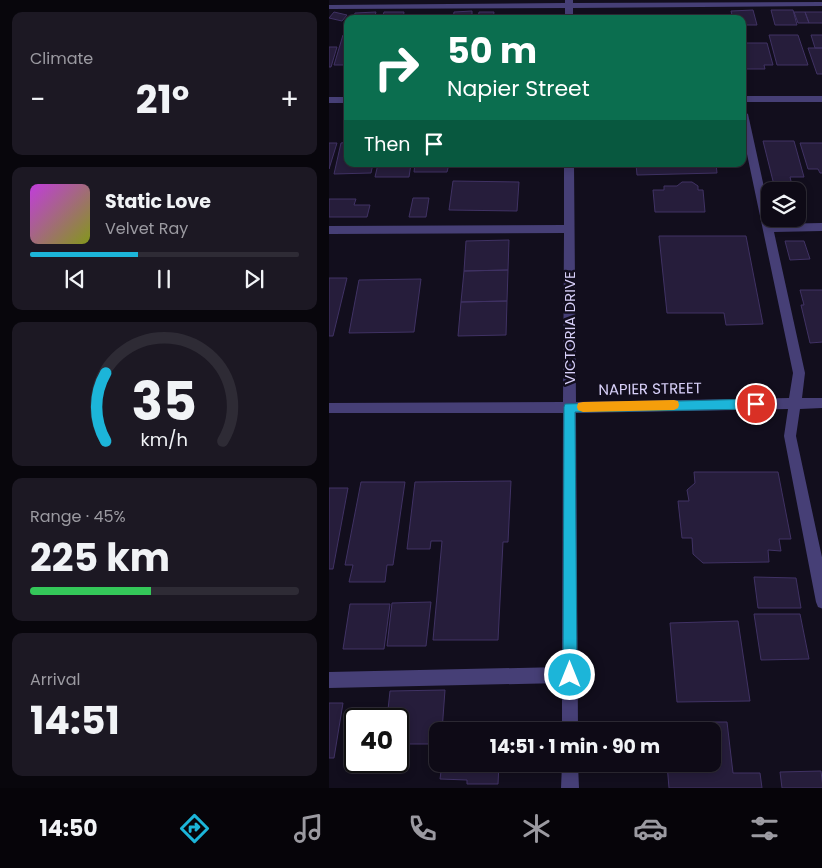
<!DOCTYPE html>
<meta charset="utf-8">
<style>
body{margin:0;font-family:Poppins,sans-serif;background:#1c1823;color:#f1f3f6;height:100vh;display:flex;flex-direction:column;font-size:19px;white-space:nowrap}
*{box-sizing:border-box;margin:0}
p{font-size:16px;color:#9b9aa1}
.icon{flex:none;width:28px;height:28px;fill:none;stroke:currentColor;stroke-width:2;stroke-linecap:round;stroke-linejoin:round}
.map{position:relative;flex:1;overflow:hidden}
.side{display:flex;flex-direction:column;gap:12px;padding:12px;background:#08060c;width:329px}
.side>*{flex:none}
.banner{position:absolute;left:15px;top:15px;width:402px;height:152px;border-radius:10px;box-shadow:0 2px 8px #0003,0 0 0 1px #2e2b35;background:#0b6e4f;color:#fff;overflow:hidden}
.buttons{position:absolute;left:432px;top:182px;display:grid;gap:10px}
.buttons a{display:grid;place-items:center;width:45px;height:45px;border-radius:10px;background:#0e0a16;box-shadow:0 2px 8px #0003,0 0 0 1px #2e2b35;font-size:25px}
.speed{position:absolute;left:15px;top:708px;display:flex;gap:10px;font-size:25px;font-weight:700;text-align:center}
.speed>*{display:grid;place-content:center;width:65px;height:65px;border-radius:50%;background:#0e0a16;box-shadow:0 2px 8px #0003,0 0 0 1px #2e2b35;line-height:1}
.speed .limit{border:2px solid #111;border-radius:8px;background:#fff;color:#111}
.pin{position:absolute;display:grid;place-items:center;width:42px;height:42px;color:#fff;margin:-21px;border:2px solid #fff;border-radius:50%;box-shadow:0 1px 5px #0007}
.me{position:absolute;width:55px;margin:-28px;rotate:0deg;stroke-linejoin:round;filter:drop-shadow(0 0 4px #0008)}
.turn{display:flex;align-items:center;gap:18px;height:105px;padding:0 20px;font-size:22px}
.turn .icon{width:65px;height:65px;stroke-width:2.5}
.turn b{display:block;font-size:35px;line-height:42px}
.then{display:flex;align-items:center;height:48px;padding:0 20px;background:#0003;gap:10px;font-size:19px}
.big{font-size:38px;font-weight:700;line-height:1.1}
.side .card{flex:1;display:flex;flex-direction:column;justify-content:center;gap:8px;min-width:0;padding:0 18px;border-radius:10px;background:#1c1823}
.side .dial{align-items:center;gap:0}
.dial svg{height:130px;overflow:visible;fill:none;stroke:#2e2b35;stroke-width:7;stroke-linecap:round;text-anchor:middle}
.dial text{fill:#f1f3f6;stroke:none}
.song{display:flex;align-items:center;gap:15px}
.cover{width:60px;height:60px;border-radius:8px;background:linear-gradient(135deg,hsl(290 70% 55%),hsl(70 70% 35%))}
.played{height:5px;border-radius:2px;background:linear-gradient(90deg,#1cb5d9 40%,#2e2b35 40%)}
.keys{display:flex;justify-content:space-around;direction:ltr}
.heat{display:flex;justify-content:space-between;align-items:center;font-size:28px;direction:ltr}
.charge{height:8px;border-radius:4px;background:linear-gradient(90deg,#34c759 45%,#2e2b35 0)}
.trip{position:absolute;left:100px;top:722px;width:292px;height:50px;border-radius:10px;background:#0e0a16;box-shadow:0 2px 8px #0003,0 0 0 1px #2e2b35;font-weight:700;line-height:50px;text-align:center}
.tabs{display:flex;height:80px;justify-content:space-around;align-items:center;background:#060409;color:#9b9aa1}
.tabs .icon{width:35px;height:35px}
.tabs .active{color:#1cb5d9}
.tabs b{font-size:22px;color:#f1f3f6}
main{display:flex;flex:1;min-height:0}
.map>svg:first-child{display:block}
.building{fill:#261d3b;stroke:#403264}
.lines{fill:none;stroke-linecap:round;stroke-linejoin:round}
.minor{fill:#463f76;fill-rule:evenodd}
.route{fill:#1cb5d9;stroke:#12768d}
.slow{fill:#f59e0b}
.labels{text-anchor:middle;stroke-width:5;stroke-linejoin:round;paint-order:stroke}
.street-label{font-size:15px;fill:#d8d0f9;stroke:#120e1d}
</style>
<main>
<section class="side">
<div class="card"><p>Climate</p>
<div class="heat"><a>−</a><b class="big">21°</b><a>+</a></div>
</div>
<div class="card">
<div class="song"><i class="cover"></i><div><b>Static Love</b><p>Velvet Ray</p></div></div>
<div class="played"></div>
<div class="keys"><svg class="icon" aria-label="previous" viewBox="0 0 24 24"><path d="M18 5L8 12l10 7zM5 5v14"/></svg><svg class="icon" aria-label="pause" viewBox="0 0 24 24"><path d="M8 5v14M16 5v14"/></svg><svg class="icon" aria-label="next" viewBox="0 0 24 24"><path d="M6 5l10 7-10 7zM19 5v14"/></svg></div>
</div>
<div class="card dial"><svg viewBox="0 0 100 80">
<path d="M14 69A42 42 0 1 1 86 69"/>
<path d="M14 69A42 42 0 0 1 14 27" stroke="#1cb5d9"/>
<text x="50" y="56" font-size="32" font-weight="700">35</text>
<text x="50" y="72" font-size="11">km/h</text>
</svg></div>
<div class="card"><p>Range · 45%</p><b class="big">225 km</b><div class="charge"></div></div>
<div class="card"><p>Arrival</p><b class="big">14:51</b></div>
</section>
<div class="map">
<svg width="494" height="788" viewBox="0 0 494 788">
<rect width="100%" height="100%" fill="#120e1d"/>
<path class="building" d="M 424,10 L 428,25 L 414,25 L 414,19 L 404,19 L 402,11 Z
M 442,10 L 464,10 L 468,25 L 446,25 Z
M 143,11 L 143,19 L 124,19 L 125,12 Z
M 5,12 L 18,15 L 13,21 L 0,18 Z
M 47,12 L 45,19 L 24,19 L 26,13 Z
M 55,12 L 75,12 L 74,19 L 53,19 Z
M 150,12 L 165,12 L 164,19 L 149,19 Z
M 465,12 L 476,12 L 480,23 L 469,23 Z
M 476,12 L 494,12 L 494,23 L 480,23 Z
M 288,15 L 332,15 L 333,19 L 288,19 Z
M 14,35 L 19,35 L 18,65 L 5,65 Z
M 440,35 L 469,35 L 479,65 L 448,65 Z
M 482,35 L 494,35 L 494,48 L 486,48 Z
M 414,43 L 438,43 L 444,65 L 435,65 L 436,69 L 415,69 Z
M 0,47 L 8,47 L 2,67 L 0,67 Z
M 479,48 L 494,48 L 494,74 L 488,74 Z
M 434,141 L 465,141 L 475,177 L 461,177 L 463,185 L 445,185 Z
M 19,142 L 19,164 L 44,164 L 42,173 L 5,174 L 12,143 Z
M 0,143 L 8,143 L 0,169 Z
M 471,143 L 494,143 L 494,173 L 491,173 L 489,169 L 479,169 Z
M 49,164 L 82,164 L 80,177 L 46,177 Z
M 86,164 L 120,164 L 118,172 L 85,172 Z
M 307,164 L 387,164 L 388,173 L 308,175 Z
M 124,181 L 190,182 L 188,211 L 120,210 Z
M 353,182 L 363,182 L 369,186 L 369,190 L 374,190 L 376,212 L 326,212 L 324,190 L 335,190 L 335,186 L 348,186 Z
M 84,198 L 100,198 L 97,217 L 80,217 Z
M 0,199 L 27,199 L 25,205 L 41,205 L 38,217 L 0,217 Z
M 330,236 L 417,236 L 434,324 L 397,325 L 395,313 L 338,313 Z
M 180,240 L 179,270 L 135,271 L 137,241 Z
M 456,241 L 475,241 L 481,259 L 461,260 Z
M 179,270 L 178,301 L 132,302 L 135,271 Z
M 0,278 L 18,278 L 4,336 L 0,336 Z
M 92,279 L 85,332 L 20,333 L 30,280 Z
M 471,290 L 494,290 L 494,342 L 481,343 L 472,305 L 475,305 Z
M 178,301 L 177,335 L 129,336 L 132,302 Z
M 365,472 L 449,472 L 462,539 L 450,539 L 452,551 L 439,550 L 440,562 L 374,563 L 364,554 L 363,538 L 353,538 L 349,501 L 360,501 L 358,490 L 366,483 Z
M 182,481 L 179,542 L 174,542 L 169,640 L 104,640 L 113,541 L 102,541 L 101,549 L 78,549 L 86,482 Z
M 32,482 L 76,482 L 64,565 L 58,565 L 56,582 L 20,582 L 24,565 L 16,565 Z
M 0,488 L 19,488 L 4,569 L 0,569 Z
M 425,577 L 467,578 L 472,608 L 429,608 Z
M 102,602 L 97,646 L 58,646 L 63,603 Z
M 21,604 L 61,604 L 55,649 L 14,649 Z
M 425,614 L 471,614 L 480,659 L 432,660 Z
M 409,621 L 421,701 L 348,702 L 341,623 Z
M 116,690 L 113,731 L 109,731 L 109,744 L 69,744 L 69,719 L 58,719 L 61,691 Z
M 0,703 L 14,703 L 5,758 L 0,758 Z
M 335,722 L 398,722 L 404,773 L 431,773 L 433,788 L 340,788 L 338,764 L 384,764 L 384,731 L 336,731 Z
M 113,764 L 170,764 L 169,784 L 138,784 L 138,780 L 111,779 Z
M 492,771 L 494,788 L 453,788 L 451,772 Z"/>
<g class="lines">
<path class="minor" d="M 236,0 L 244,0 L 244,3 L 494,2 L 494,6 L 244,8 L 244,19 L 236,19 L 236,8 L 0,9 L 0,5 L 236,3 Z
M 414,96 L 494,96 L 494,102 L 414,102 Z
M 0,97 L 19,97 L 19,103 L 0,103 Z
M 414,111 L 419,114 L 443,224 L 494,223 L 494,231 L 445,232 L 476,373 L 473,398 L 494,398 L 494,408 L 471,409 L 467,436 L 494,562 L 494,609 L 489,607 L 487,602 L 455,436 L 459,409 L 247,413 L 249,731 L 233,731 L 233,683 L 0,688 L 0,672 L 233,667 L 234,413 L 0,413 L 0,403 L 234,402 L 235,233 L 0,234 L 0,226 L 235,225 L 235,164 L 245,164 L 247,402 L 460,398 L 464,373 L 414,135 Z
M 233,764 L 249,764 L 250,788 L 232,788 Z"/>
</g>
<path class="route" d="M 427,399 L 431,400 L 433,404 L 431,407 L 427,409 L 246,412 L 248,675 L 246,680 L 241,683 L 236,680 L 234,675 L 235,407 L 236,404 Z"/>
<path class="slow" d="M 345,400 L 349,401 L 350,405 L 349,408 L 345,410 L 254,412 L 249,410 L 248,407 L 249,403 L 254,402 Z"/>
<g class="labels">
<g class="street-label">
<text transform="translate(241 328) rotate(-90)" y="5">VICTORIA DRIVE</text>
<text transform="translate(321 389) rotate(-1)" y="5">NAPIER STREET</text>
</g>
</g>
</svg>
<div class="buttons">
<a><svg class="icon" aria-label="layers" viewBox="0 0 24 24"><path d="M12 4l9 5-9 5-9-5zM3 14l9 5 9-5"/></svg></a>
</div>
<div class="speed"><div class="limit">40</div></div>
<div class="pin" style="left:427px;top:404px;background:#d93025"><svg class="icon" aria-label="arrive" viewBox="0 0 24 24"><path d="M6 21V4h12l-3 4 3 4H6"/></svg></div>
<svg class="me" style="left:241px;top:675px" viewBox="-20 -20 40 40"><circle r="17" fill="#1cb5d9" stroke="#fff" stroke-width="3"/><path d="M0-11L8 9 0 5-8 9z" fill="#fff"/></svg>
<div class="trip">14:51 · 1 min · 90 m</div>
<div class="banner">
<div class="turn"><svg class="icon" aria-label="right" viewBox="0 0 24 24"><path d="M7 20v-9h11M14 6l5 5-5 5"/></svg><div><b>50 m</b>Napier Street</div></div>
<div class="then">Then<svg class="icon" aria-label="arrive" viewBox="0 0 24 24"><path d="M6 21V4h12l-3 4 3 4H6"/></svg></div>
</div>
</div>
</main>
<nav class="tabs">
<b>14:50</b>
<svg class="icon active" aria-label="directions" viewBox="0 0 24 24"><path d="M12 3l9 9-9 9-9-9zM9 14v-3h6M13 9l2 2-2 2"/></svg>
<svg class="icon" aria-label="music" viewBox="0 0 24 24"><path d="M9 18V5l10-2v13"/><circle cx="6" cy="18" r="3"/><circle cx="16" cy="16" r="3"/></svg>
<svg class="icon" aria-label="phone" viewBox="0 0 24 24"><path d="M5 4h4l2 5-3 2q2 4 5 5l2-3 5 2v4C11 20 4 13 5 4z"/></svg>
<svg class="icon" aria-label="climate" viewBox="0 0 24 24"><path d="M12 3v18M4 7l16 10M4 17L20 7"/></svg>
<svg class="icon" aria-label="car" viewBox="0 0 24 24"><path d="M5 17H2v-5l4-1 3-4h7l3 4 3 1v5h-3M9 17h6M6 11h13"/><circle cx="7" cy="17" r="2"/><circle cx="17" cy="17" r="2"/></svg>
<svg class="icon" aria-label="filters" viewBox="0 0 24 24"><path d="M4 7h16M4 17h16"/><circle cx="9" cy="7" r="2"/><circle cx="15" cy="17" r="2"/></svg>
</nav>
